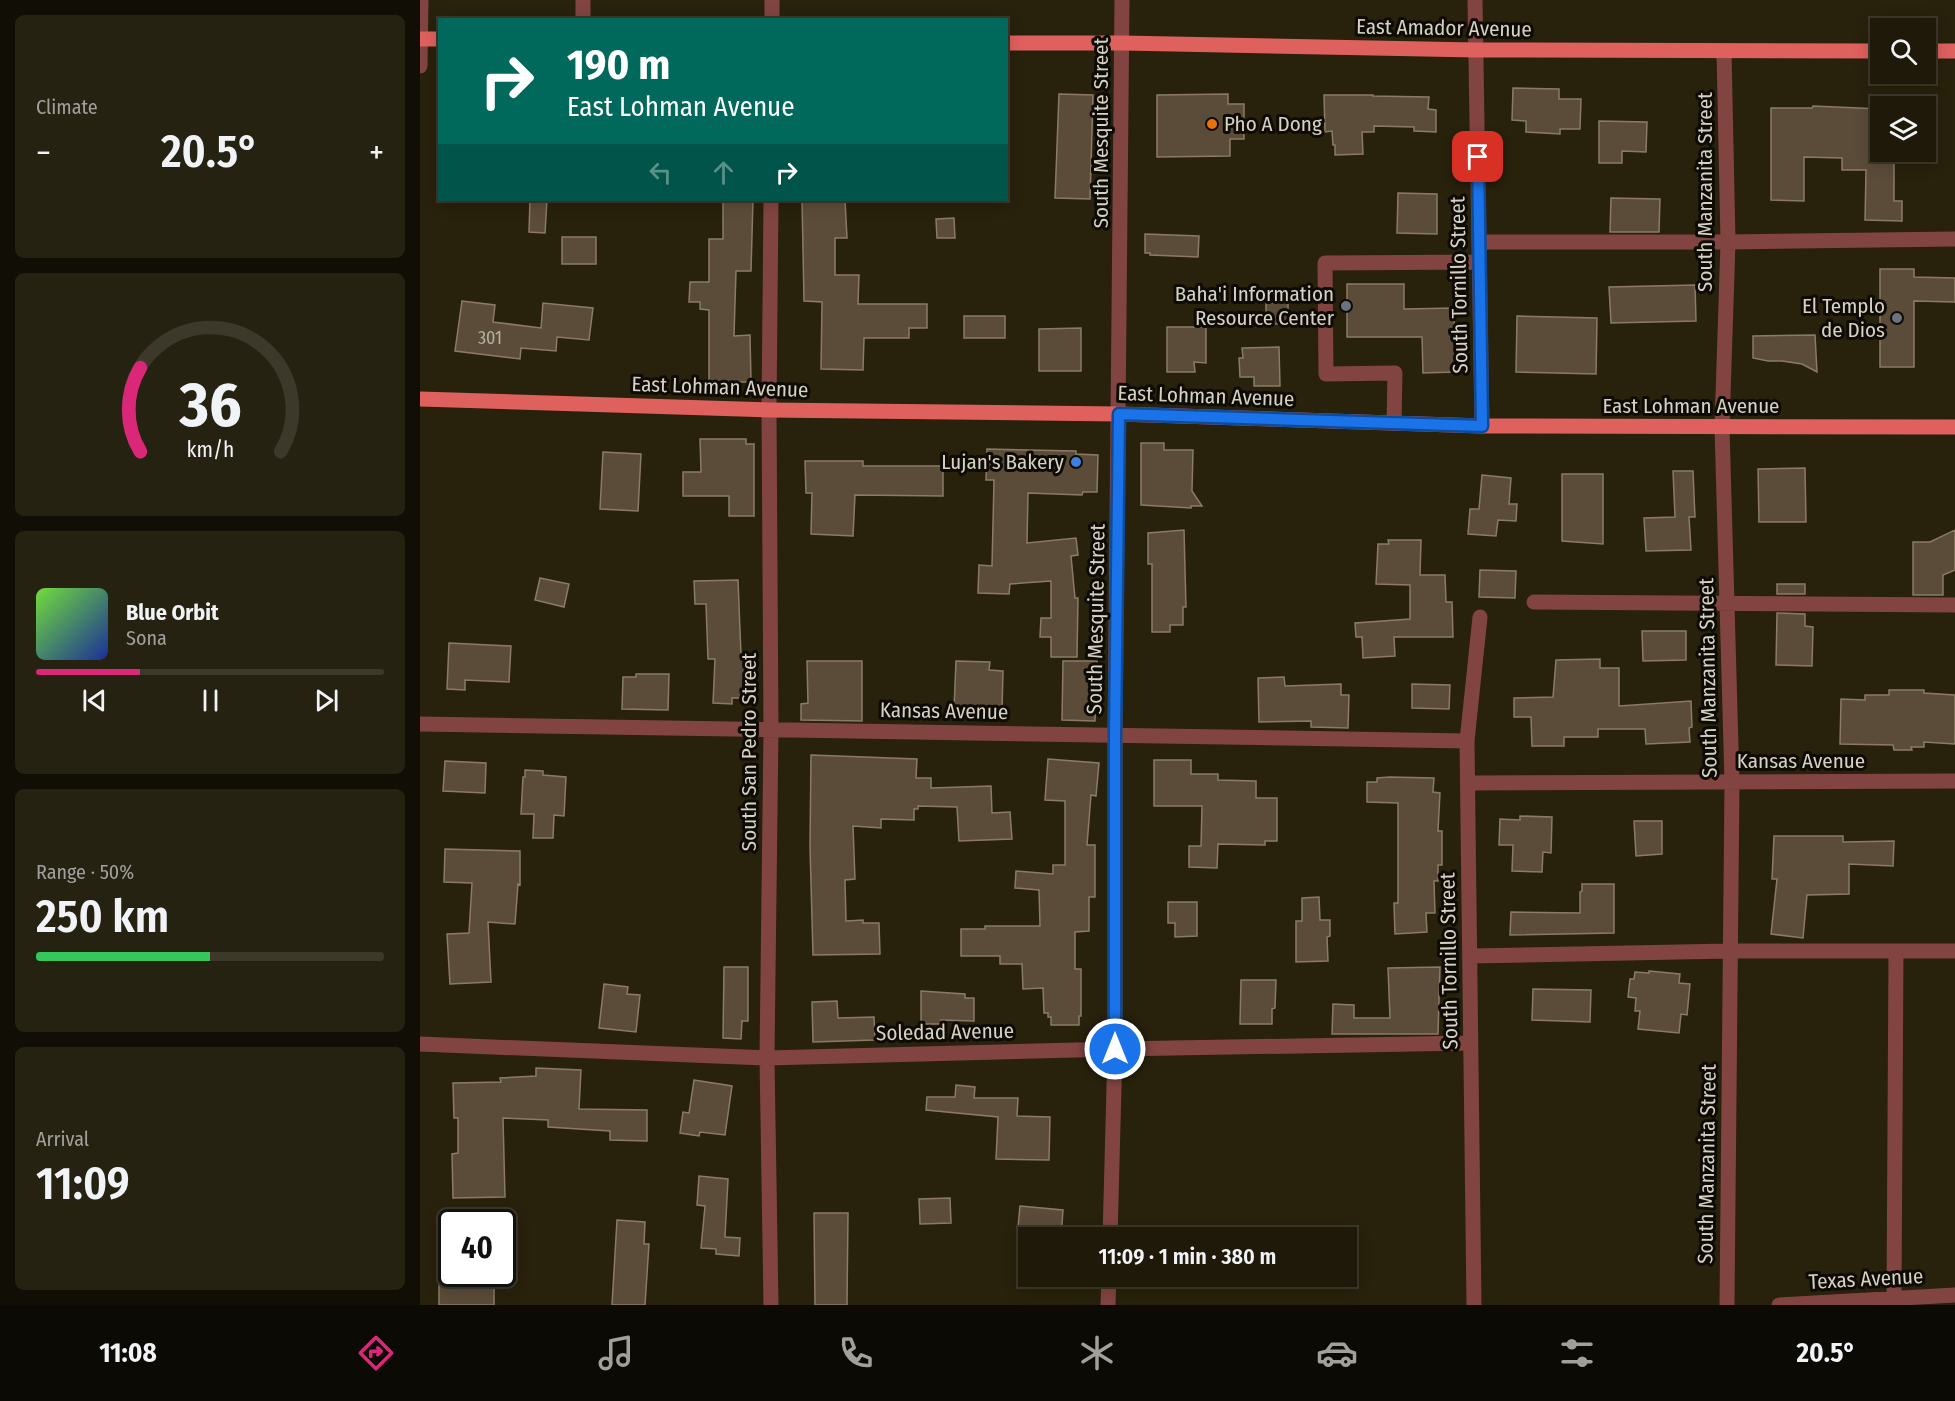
<!DOCTYPE html>
<meta charset="utf-8">
<style>
body{margin:0;font-family:"Fira Sans Condensed",sans-serif;background:#262212;color:#f1f3f6;height:100vh;display:flex;flex-direction:column;font-size:22px;white-space:nowrap}
*{box-sizing:border-box;margin:0}
p{font-size:20px;color:#a1a09c}
.icon{flex:none;width:33px;height:33px;fill:none;stroke:currentColor;stroke-width:2;stroke-linecap:round;stroke-linejoin:round}
.map{position:relative;flex:1;overflow:hidden}
.sheet{display:flex;flex-direction:column;gap:15px;padding:15px;background:#100e05;width:420px}
.sheet>*{flex:none}
.hud{position:absolute;left:18px;top:18px;width:570px;height:183px;border-radius:0px;box-shadow:0 3px 15px #0003,0 0 0 2px #3c382a;background:#00695c;color:#fff;overflow:hidden}
.tools{position:absolute;left:1450px;top:18px;display:grid;gap:12px}
.tools a{display:grid;place-items:center;width:66px;height:66px;border-radius:0px;background:#1e1909;box-shadow:0 3px 15px #0003,0 0 0 2px #3c382a;font-size:30px}
.speed{position:absolute;left:18px;top:1209px;display:flex;gap:12px;font-size:30px;font-weight:700;text-align:center}
.speed>*{display:grid;place-content:center;width:78px;height:78px;border-radius:50%;background:#1e1909;box-shadow:0 3px 15px #0003,0 0 0 2px #3c382a;line-height:1}
.speed .limit{border:3px solid #111;border-radius:9px;background:#fff;color:#111}
.pin{position:absolute;display:grid;place-items:center;width:51px;height:51px;color:#fff;margin:-26px;border-radius:12px;box-shadow:0 3px 9px #0006}
.me{position:absolute;width:66px;margin:-33px;rotate:0deg;stroke-linejoin:round;filter:drop-shadow(0 0 4px #0008)}
.turn{display:flex;align-items:center;gap:21px;height:126px;padding:0 30px;font-size:27px}
.turn .icon{width:78px;height:78px;stroke-width:2.5}
.turn b{display:block;font-size:42px;line-height:51px}
.lanes{display:flex;align-items:center;height:57px;padding:0 30px;background:#0003;justify-content:center;gap:30px;direction:ltr}
.lanes .off{opacity:.35}
.big{font-size:45px;font-weight:600;line-height:1.1}
.sheet .tile{flex:1;display:flex;flex-direction:column;justify-content:center;gap:9px;min-width:0;padding:0 21px;border-radius:9px;background:#262212}
.sheet .dial{align-items:center;gap:0}
.dial svg{height:156px;overflow:visible;fill:none;stroke:#3c382a;stroke-width:7;stroke-linecap:round;text-anchor:middle}
.dial text{fill:#f1f3f6;stroke:none}
.song{display:flex;align-items:center;gap:18px}
.cover{width:72px;height:72px;border-radius:9px;background:linear-gradient(135deg,hsl(100 70% 55%),hsl(230 70% 35%))}
.played{height:6px;border-radius:3px;background:linear-gradient(90deg,#db2777 30%,#3c382a 30%)}
.keys{display:flex;justify-content:space-around;direction:ltr}
.heat{display:flex;justify-content:space-between;align-items:center;font-size:33px;direction:ltr}
.charge{height:9px;border-radius:4px;background:linear-gradient(90deg,#34c759 50%,#3c382a 0)}
.trip{position:absolute;left:598px;top:1227px;width:339px;height:60px;border-radius:0px;background:#1e1909;box-shadow:0 3px 15px #0003,0 0 0 2px #3c382a;font-weight:600;line-height:60px;text-align:center}
.menu{display:flex;height:96px;justify-content:space-around;align-items:center;background:#0c0a04;color:#a1a09c}
.menu .icon{width:42px;height:42px}
.menu .current{color:#db2777}
.menu b{font-size:27px;color:#f1f3f6}
main{display:flex;flex:1;min-height:0}
.map>svg:first-child{display:block}
.building{fill:#5b4c39;stroke:#8b7b66;stroke-width:1.5}
.lines{fill:none;stroke-linecap:round;stroke-linejoin:round}
.minor{stroke:#814441;stroke-width:15}
.major{stroke:#df615e;stroke-width:15}
.route-casing{stroke:#114b97;stroke-width:15}
.route{stroke:#1a73e8;stroke-width:10}
.food-dot{fill:#e8710a;stroke:#0e0b04;stroke-width:2}
.worship-dot{fill:#6b7280;stroke:#0e0b04;stroke-width:2}
.shop-dot{fill:#3f7fe0;stroke:#0e0b04;stroke-width:2}
.labels{text-anchor:middle;stroke-width:6;stroke-linejoin:round;paint-order:stroke}
.number-label{font-size:18px;fill:#b6b0a1}
.street-label{font-size:21px;fill:#d5d1c4;stroke:#0e0b04}
.poi-label{font-size:21px;fill:#d5d1c4;stroke:#0e0b04;text-anchor:end}
</style>
<main>
<section class="sheet">
<div class="tile"><p>Climate</p>
<div class="heat"><a>−</a><b class="big">20.5°</b><a>+</a></div>
</div>
<div class="tile dial"><svg viewBox="0 0 100 80">
<path d="M14 69A42 42 0 1 1 86 69"/>
<path d="M14 69A42 42 0 0 1 14 26" stroke="#db2777"/>
<text x="50" y="56" font-size="32" font-weight="700">36</text>
<text x="50" y="72" font-size="11">km/h</text>
</svg></div>
<div class="tile">
<div class="song"><i class="cover"></i><div><b>Blue Orbit</b><p>Sona</p></div></div>
<div class="played"></div>
<div class="keys"><svg class="icon" aria-label="previous" viewBox="0 0 24 24"><path d="M18 5L8 12l10 7zM5 5v14"/></svg><svg class="icon" aria-label="pause" viewBox="0 0 24 24"><path d="M8 5v14M16 5v14"/></svg><svg class="icon" aria-label="next" viewBox="0 0 24 24"><path d="M6 5l10 7-10 7zM19 5v14"/></svg></div>
</div>
<div class="tile"><p>Range · 50%</p><b class="big">250 km</b><div class="charge"></div></div>
<div class="tile"><p>Arrival</p><b class="big">11:09</b></div>
</section>
<div class="map">
<svg width="1535" height="1305" viewBox="0 0 1535 1305">
<rect width="100%" height="100%" fill="#28210c"/>
<path class="building" d="M 1093,88 L 1139,89 L 1139,99 L 1161,99 L 1160,129 L 1140,129 L 1140,134 L 1106,132 L 1106,121 L 1092,120 Z
M 639,94 L 673,95 L 670,199 L 635,198 Z
M 808,94 L 808,104 L 824,104 L 824,139 L 810,139 L 810,156 L 737,157 L 737,95 Z
M 904,95 L 953,95 L 953,96 L 1009,97 L 1008,109 L 1016,110 L 1016,132 L 994,131 L 994,127 L 954,126 L 954,132 L 942,132 L 943,154 L 915,155 L 915,145 L 913,145 L 912,131 L 905,132 Z
M 1393,106 L 1461,109 L 1461,152 L 1474,152 L 1474,201 L 1482,201 L 1482,221 L 1445,220 L 1446,170 L 1422,170 L 1422,158 L 1384,157 L 1384,201 L 1351,200 L 1351,108 L 1392,108 Z
M 1179,121 L 1227,122 L 1226,152 L 1202,151 L 1202,163 L 1179,163 Z
M 978,193 L 1017,194 L 1017,234 L 977,233 Z
M 1191,198 L 1240,199 L 1239,232 L 1190,232 Z
M 110,200 L 127,200 L 125,233 L 109,232 Z
M 303,200 L 333,200 L 331,271 L 316,271 L 314,336 L 330,335 L 331,382 L 289,382 L 289,310 L 280,309 L 280,302 L 269,302 L 270,282 L 289,282 L 289,239 L 303,239 Z
M 382,200 L 425,200 L 427,238 L 415,238 L 415,275 L 439,275 L 438,304 L 507,304 L 507,328 L 489,328 L 489,338 L 444,338 L 443,370 L 401,369 L 402,302 L 384,301 Z
M 534,218 L 535,238 L 517,238 L 516,219 Z
M 725,234 L 779,236 L 778,257 L 730,255 L 730,253 L 725,253 Z
M 142,237 L 176,237 L 176,264 L 142,264 Z
M 1460,269 L 1494,269 L 1494,277 L 1535,278 L 1535,302 L 1494,301 L 1494,367 L 1460,367 Z
M 927,284 L 984,284 L 984,309 L 1034,308 L 1035,372 L 1003,373 L 1002,337 L 927,337 Z
M 1275,285 L 1276,321 L 1191,323 L 1189,287 Z
M 42,301 L 75,305 L 73,322 L 121,328 L 123,303 L 173,308 L 169,340 L 137,337 L 136,351 L 101,348 L 100,359 L 35,351 Z
M 846,303 L 868,303 L 868,324 L 846,324 Z
M 544,316 L 585,316 L 585,338 L 544,338 Z
M 1097,316 L 1177,318 L 1176,374 L 1096,372 Z
M 747,327 L 786,327 L 786,363 L 774,362 L 775,372 L 747,372 Z
M 661,328 L 661,371 L 619,371 L 619,329 Z
M 1395,335 L 1397,372 L 1382,364 L 1362,361 L 1348,361 L 1333,358 L 1333,336 Z
M 859,347 L 860,386 L 834,386 L 834,377 L 820,377 L 819,358 L 823,358 L 822,348 Z
M 280,439 L 326,439 L 326,444 L 334,444 L 334,516 L 309,516 L 309,496 L 263,496 L 263,472 L 281,472 Z
M 721,443 L 744,443 L 744,450 L 773,450 L 772,491 L 782,506 L 771,506 L 771,508 L 721,505 Z
M 567,449 L 656,451 L 656,454 L 678,455 L 677,492 L 663,492 L 662,495 L 608,493 L 607,543 L 656,538 L 658,555 L 651,556 L 655,598 L 658,598 L 657,657 L 631,657 L 631,637 L 620,637 L 621,618 L 631,618 L 631,581 L 590,584 L 589,594 L 558,593 L 559,565 L 572,566 L 574,480 L 566,480 Z
M 183,452 L 221,454 L 218,511 L 180,509 Z
M 385,461 L 443,461 L 443,466 L 523,466 L 523,496 L 435,495 L 433,536 L 391,534 L 392,493 L 386,493 Z
M 1385,468 L 1386,522 L 1339,522 L 1338,469 Z
M 1253,471 L 1273,471 L 1275,517 L 1269,517 L 1271,550 L 1226,551 L 1224,518 L 1255,517 Z
M 1142,474 L 1183,474 L 1183,544 L 1142,541 Z
M 1062,475 L 1091,478 L 1089,504 L 1097,504 L 1096,521 L 1078,520 L 1076,536 L 1048,534 L 1050,509 L 1059,509 Z
M 764,530 L 766,607 L 763,607 L 763,625 L 750,625 L 750,632 L 732,632 L 732,564 L 728,564 L 728,533 Z
M 1535,530 L 1535,570 L 1523,575 L 1523,595 L 1493,595 L 1493,542 L 1510,542 Z
M 968,540 L 1001,540 L 1000,575 L 1025,575 L 1026,602 L 1032,602 L 1033,637 L 974,637 L 975,656 L 943,658 L 942,637 L 936,637 L 935,623 L 990,619 L 990,585 L 956,584 L 958,544 L 969,544 Z
M 1060,570 L 1096,571 L 1095,598 L 1059,597 Z
M 120,578 L 149,584 L 144,607 L 115,600 Z
M 318,580 L 321,655 L 326,655 L 325,698 L 312,698 L 312,704 L 293,703 L 295,659 L 288,659 L 286,604 L 275,604 L 274,581 Z
M 1357,584 L 1385,584 L 1385,594 L 1357,594 Z
M 1357,613 L 1385,614 L 1385,626 L 1393,627 L 1392,666 L 1356,665 Z
M 1222,631 L 1266,631 L 1266,660 L 1223,661 Z
M 29,643 L 91,646 L 89,682 L 45,680 L 45,690 L 27,689 Z
M 1180,659 L 1180,668 L 1199,668 L 1199,706 L 1271,701 L 1272,727 L 1269,728 L 1270,742 L 1226,744 L 1225,729 L 1178,729 L 1178,737 L 1144,737 L 1144,746 L 1112,746 L 1111,717 L 1094,717 L 1094,698 L 1133,697 L 1136,660 Z
M 387,661 L 442,661 L 442,721 L 381,720 L 381,704 L 388,703 Z
M 536,661 L 570,662 L 569,670 L 583,671 L 582,711 L 534,709 Z
M 643,661 L 677,661 L 675,721 L 642,720 Z
M 216,674 L 249,674 L 248,710 L 202,709 L 203,677 L 216,677 Z
M 864,677 L 865,686 L 921,684 L 921,695 L 929,695 L 928,728 L 891,727 L 891,721 L 839,722 L 838,678 Z
M 992,684 L 1030,685 L 1029,709 L 992,708 Z
M 1469,690 L 1504,690 L 1504,693 L 1535,695 L 1535,744 L 1504,742 L 1504,747 L 1491,747 L 1492,750 L 1474,750 L 1473,745 L 1420,744 L 1421,699 L 1445,700 L 1445,695 L 1469,695 Z
M 391,755 L 497,759 L 496,778 L 511,778 L 511,788 L 571,786 L 572,813 L 590,812 L 592,839 L 539,841 L 537,807 L 498,806 L 498,809 L 494,809 L 494,820 L 461,819 L 461,828 L 433,826 L 435,879 L 425,880 L 426,921 L 443,920 L 443,923 L 459,923 L 460,954 L 393,955 L 390,847 Z
M 628,759 L 679,763 L 676,796 L 671,795 L 667,845 L 675,845 L 675,897 L 669,897 L 669,931 L 655,932 L 655,969 L 661,969 L 661,1016 L 659,1016 L 659,1025 L 631,1025 L 631,1017 L 628,1017 L 628,1013 L 624,1013 L 623,988 L 603,989 L 602,964 L 580,964 L 580,956 L 541,956 L 541,929 L 565,929 L 565,926 L 620,926 L 619,890 L 595,888 L 596,871 L 633,874 L 633,865 L 645,865 L 645,801 L 625,800 Z
M 734,760 L 771,760 L 771,774 L 798,774 L 798,780 L 836,781 L 836,798 L 857,798 L 857,841 L 845,841 L 845,845 L 798,844 L 797,868 L 769,867 L 769,846 L 781,846 L 782,806 L 734,806 Z
M 25,761 L 66,763 L 65,793 L 23,791 Z
M 105,770 L 123,771 L 123,775 L 146,777 L 144,816 L 134,815 L 133,838 L 113,838 L 114,814 L 101,814 L 103,777 L 105,777 Z
M 970,777 L 1014,778 L 1013,792 L 1020,793 L 1018,831 L 1022,831 L 1022,865 L 1018,865 L 1018,881 L 1014,881 L 1015,913 L 1006,913 L 1007,932 L 975,934 L 974,903 L 978,903 L 978,803 L 947,802 L 947,782 L 957,782 L 957,778 Z
M 1100,816 L 1132,817 L 1131,853 L 1123,852 L 1122,872 L 1092,871 L 1093,845 L 1079,845 L 1080,819 L 1100,820 Z
M 1214,821 L 1242,821 L 1242,854 L 1216,856 Z
M 1354,836 L 1423,836 L 1423,842 L 1474,841 L 1473,866 L 1429,864 L 1429,894 L 1387,895 L 1383,938 L 1351,934 L 1357,879 L 1352,879 Z
M 25,849 L 100,851 L 100,885 L 98,884 L 95,924 L 68,922 L 71,982 L 30,984 L 27,934 L 49,933 L 52,883 L 24,882 Z
M 1162,884 L 1194,884 L 1194,933 L 1090,935 L 1091,912 L 1160,913 L 1160,892 L 1162,891 Z
M 899,897 L 900,920 L 910,920 L 910,936 L 907,937 L 908,961 L 876,962 L 876,921 L 882,921 L 882,898 Z
M 748,902 L 777,902 L 777,936 L 755,937 L 755,923 L 748,923 Z
M 304,967 L 328,967 L 328,1021 L 322,1021 L 321,1039 L 303,1038 Z
M 1020,967 L 1018,1034 L 912,1034 L 913,1004 L 934,1005 L 934,1018 L 970,1018 L 968,968 Z
M 1229,971 L 1260,974 L 1259,983 L 1270,984 L 1267,1015 L 1261,1014 L 1259,1033 L 1218,1029 L 1220,1011 L 1215,1011 L 1216,998 L 1208,997 L 1210,979 L 1214,979 L 1215,972 L 1229,973 Z
M 821,980 L 856,980 L 855,1008 L 852,1009 L 852,1024 L 820,1024 Z
M 184,984 L 208,987 L 207,994 L 220,995 L 216,1032 L 179,1028 Z
M 1113,989 L 1171,990 L 1170,1022 L 1112,1020 Z
M 501,991 L 545,994 L 545,998 L 554,998 L 554,1021 L 521,1020 L 521,1024 L 501,1024 Z
M 417,1001 L 418,1018 L 454,1017 L 455,1040 L 393,1042 L 392,1002 Z
M 116,1068 L 161,1070 L 159,1109 L 227,1110 L 227,1141 L 190,1140 L 190,1131 L 128,1127 L 128,1120 L 83,1118 L 85,1197 L 33,1198 L 32,1154 L 38,1153 L 38,1118 L 34,1118 L 33,1083 L 81,1082 L 80,1078 L 116,1076 Z
M 274,1080 L 312,1086 L 305,1135 L 280,1132 L 279,1136 L 260,1133 L 263,1112 L 269,1113 Z
M 536,1085 L 555,1087 L 554,1098 L 598,1098 L 597,1116 L 630,1117 L 629,1160 L 576,1159 L 578,1117 L 506,1110 L 507,1097 L 535,1097 Z
M 279,1176 L 308,1179 L 305,1237 L 320,1238 L 319,1256 L 296,1254 L 296,1249 L 281,1248 L 285,1206 L 277,1205 Z
M 530,1198 L 531,1223 L 500,1224 L 499,1199 Z
M 600,1206 L 643,1210 L 641,1238 L 597,1238 Z
M 394,1213 L 428,1213 L 427,1305 L 395,1305 Z
M 197,1220 L 225,1222 L 224,1244 L 229,1244 L 225,1305 L 192,1305 Z
M 19,1274 L 74,1274 L 74,1305 L 19,1305 Z"/>
<g class="lines">
<path class="minor" d="M 352,0 L 352,20
M 1055,0 L 1062,426
M 163,20 L 163,0
M 1304,51 L 1308,242 L 1302,427 L 1312,782 L 1307,1305
M 0,66 L 1,0
M 1059,242 L 1308,242 L 1535,239
M 974,423 L 975,373 L 906,374 L 905,263 L 1059,262
M 1114,602 L 1535,605
M 0,724 L 1047,741
M 1048,783 L 1535,781
M 1050,956 L 1310,951 L 1535,951
M 0,1044 L 347,1058 L 695,1049 L 1051,1043
M 690,1238 L 695,1049 L 695,734 L 702,0
M 1474,1299 L 1476,951
M 351,1305 L 347,1058 L 351,729 L 349,410 L 351,200
M 688,1305 L 689,1276
M 1054,1305 L 1047,741 L 1060,617
M 1359,1305 L 1535,1295"/>
<path class="major" d="M 0,39 L 20,39
M 586,43 L 703,43 L 1056,50 L 1461,51
M 1506,51 L 1535,51
M 0,399 L 349,410 L 699,414 L 1062,426 L 1535,427"/>
</g>
<g class="lines">
<g class="route-casing">
<path id="route" d="M 695,1049 L 695,734 L 699,414 L 1062,426 L 1058,157"/>
</g>
<use href="#route" class="route"/>
</g>
<circle class="food-dot" cx="792" cy="124" r="6"/>
<g class="worship-dot">
<circle cx="926" cy="306" r="6"/>
<circle cx="1477" cy="318" r="6"/>
</g>
<circle class="shop-dot" cx="656" cy="462" r="6"/>
<g class="labels">
<g class="number-label">
<text x="70" y="344">301</text>
</g>
<g class="street-label">
<text transform="translate(1024 28) rotate(1)" y="7">East Amador Avenue</text>
<text transform="translate(681 133) rotate(-90)" y="7">South Mesquite Street</text>
<text transform="translate(1285 192) rotate(-90)" y="7">South Manzanita Street</text>
<text transform="translate(1039 285) rotate(-91)" y="7">South Tornillo Street</text>
<text transform="translate(300 387) rotate(2)" y="7">East Lohman Avenue</text>
<text transform="translate(786 396) rotate(2)" y="7">East Lohman Avenue</text>
<text x="1271" y="413">East Lohman Avenue</text>
<text transform="translate(676 619) rotate(-89)" y="7">South Mesquite Street</text>
<text transform="translate(1288 678) rotate(-91)" y="7">South Manzanita Street</text>
<text transform="translate(524 711) rotate(1)" y="7">Kansas Avenue</text>
<text transform="translate(329 752) rotate(-90)" y="7">South San Pedro Street</text>
<text x="1381" y="768">Kansas Avenue</text>
<text transform="translate(1029 961) rotate(-91)" y="7">South Tornillo Street</text>
<text transform="translate(525 1032) rotate(-1)" y="7">Soledad Avenue</text>
<text transform="translate(1287 1164) rotate(-89)" y="7">South Manzanita Street</text>
<text transform="translate(1446 1279) rotate(-3)" y="7">Texas Avenue</text>
</g>
<g class="poi-label">
<text x="804" y="131" text-anchor="start">Pho A Dong</text>
<text x="914" y="301">Baha'i Information<tspan x="914" dy="24">Resource Center</tspan></text>
<text x="1465" y="313">El Templo<tspan x="1465" dy="24">de Dios</tspan></text>
<text x="644" y="469">Lujan's Bakery</text>
</g>
</g>
</svg>
<div class="tools">
<a><svg class="icon" aria-label="search" viewBox="0 0 24 24"><circle cx="10" cy="10" r="6"/><path d="M15 15l6 6"/></svg></a>
<a><svg class="icon" aria-label="layers" viewBox="0 0 24 24"><path d="M12 4l9 5-9 5-9-5zM3 14l9 5 9-5"/></svg></a>
</div>
<div class="speed"><div class="limit">40</div></div>
<div class="pin" style="left:1058px;top:157px;background:#d93025"><svg class="icon" aria-label="arrive" viewBox="0 0 24 24"><path d="M6 21V4h12l-3 4 3 4H6"/></svg></div>
<svg class="me" style="left:695px;top:1049px" viewBox="-20 -20 40 40"><circle r="17" fill="#1a73e8" stroke="#fff" stroke-width="3"/><path d="M0-11L8 9 0 5-8 9z" fill="#fff"/></svg>
<div class="trip">11:09 · 1 min · 380 m</div>
<div class="hud">
<div class="turn"><svg class="icon" aria-label="right" viewBox="0 0 24 24"><path d="M7 20v-9h11M14 6l5 5-5 5"/></svg><div><b>190 m</b>East Lohman Avenue</div></div>
<div class="lanes"><svg class="icon off" aria-label="left" viewBox="0 0 24 24"><path d="M17 20v-9H6M10 6l-5 5 5 5"/></svg><svg class="icon off" aria-label="ahead" viewBox="0 0 24 24"><path d="M12 20V5M6 11l6-6 6 6"/></svg><svg class="icon" aria-label="right" viewBox="0 0 24 24"><path d="M7 20v-9h11M14 6l5 5-5 5"/></svg></div>
</div>
</div>
</main>
<nav class="menu">
<b>11:08</b>
<svg class="icon current" aria-label="directions" viewBox="0 0 24 24"><path d="M12 3l9 9-9 9-9-9zM9 14v-3h6M13 9l2 2-2 2"/></svg>
<svg class="icon" aria-label="music" viewBox="0 0 24 24"><path d="M9 18V5l10-2v13"/><circle cx="6" cy="18" r="3"/><circle cx="16" cy="16" r="3"/></svg>
<svg class="icon" aria-label="phone" viewBox="0 0 24 24"><path d="M5 4h4l2 5-3 2q2 4 5 5l2-3 5 2v4C11 20 4 13 5 4z"/></svg>
<svg class="icon" aria-label="climate" viewBox="0 0 24 24"><path d="M12 3v18M4 7l16 10M4 17L20 7"/></svg>
<svg class="icon" aria-label="car" viewBox="0 0 24 24"><path d="M5 17H2v-5l4-1 3-4h7l3 4 3 1v5h-3M9 17h6M6 11h13"/><circle cx="7" cy="17" r="2"/><circle cx="17" cy="17" r="2"/></svg>
<svg class="icon" aria-label="filters" viewBox="0 0 24 24"><path d="M4 7h16M4 17h16"/><circle cx="9" cy="7" r="2"/><circle cx="15" cy="17" r="2"/></svg>
<b>20.5°</b>
</nav>
